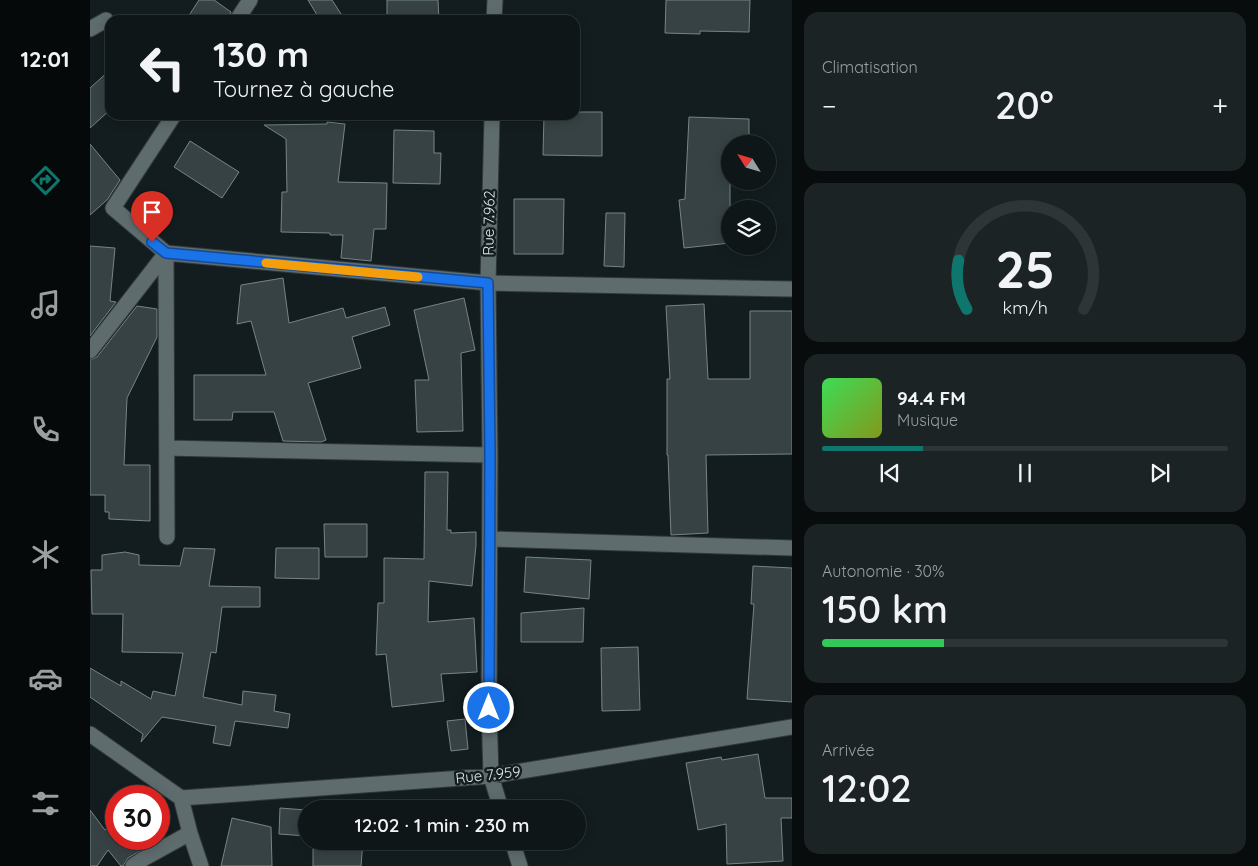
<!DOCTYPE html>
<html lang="fr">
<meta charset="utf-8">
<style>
body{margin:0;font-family:Quicksand,sans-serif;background:#1c2324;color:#f1f3f6;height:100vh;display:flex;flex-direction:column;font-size:19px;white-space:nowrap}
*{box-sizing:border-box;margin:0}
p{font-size:16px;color:#9b9fa1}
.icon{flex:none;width:28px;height:28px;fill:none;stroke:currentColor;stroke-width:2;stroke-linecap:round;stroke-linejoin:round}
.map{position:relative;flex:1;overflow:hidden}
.side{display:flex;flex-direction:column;gap:12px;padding:12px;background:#080c0d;width:466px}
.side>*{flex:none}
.guide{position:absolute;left:15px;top:15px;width:475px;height:105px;border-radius:15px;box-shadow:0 2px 12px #0003,0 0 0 1px #2e3536;background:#0e1617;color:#f1f3f6;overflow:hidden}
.needle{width:32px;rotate:307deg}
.fabs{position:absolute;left:631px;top:135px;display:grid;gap:10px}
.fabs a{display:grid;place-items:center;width:55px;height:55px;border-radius:50%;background:#0e1617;box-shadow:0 2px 12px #0003,0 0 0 1px #2e3536;font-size:25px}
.speed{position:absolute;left:15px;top:785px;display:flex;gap:10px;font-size:25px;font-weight:700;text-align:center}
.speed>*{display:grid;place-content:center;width:65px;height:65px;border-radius:50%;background:#0e1617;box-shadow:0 2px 12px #0003,0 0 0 1px #2e3536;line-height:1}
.speed .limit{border:8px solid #d22;background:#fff;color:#111}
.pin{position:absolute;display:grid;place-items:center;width:42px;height:42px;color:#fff;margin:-51px -21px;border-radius:50% 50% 50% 0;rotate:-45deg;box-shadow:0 0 5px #0007}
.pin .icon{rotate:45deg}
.me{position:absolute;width:55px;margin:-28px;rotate:0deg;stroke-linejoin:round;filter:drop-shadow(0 0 4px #0008)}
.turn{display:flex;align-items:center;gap:18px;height:105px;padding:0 25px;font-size:22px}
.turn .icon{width:65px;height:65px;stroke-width:2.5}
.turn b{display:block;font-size:35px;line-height:42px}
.big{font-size:38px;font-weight:600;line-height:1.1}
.side .card{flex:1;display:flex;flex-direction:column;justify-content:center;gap:8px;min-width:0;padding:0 18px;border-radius:15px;background:#1c2324}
.side .dial{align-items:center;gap:0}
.dial svg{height:130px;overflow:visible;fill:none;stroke:#2e3536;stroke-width:7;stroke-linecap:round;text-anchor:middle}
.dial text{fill:#f1f3f6;stroke:none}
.song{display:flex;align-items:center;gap:15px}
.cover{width:60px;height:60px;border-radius:8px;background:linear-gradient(135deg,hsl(130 70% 55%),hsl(70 70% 35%))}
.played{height:5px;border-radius:2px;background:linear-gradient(90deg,#0f766e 25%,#2e3536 25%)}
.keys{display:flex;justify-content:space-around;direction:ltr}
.heat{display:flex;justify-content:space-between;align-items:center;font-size:28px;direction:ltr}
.charge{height:8px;border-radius:4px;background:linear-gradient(90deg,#34c759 30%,#2e3536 0)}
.trip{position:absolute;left:208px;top:800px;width:288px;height:50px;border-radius:25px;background:#0e1617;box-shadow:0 2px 12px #0003,0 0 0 1px #2e3536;font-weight:600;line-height:50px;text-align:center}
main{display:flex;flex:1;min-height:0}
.tab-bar{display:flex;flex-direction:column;width:90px;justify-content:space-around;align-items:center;background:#060909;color:#9b9fa1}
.tab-bar .icon{width:35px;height:35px}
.tab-bar .selected{color:#0f766e}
.tab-bar b{font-size:22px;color:#f1f3f6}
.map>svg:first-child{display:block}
.building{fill:#374244;stroke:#778486}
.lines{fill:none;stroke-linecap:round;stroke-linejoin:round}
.minor-casing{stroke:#32393a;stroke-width:17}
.minor{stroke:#5f6c6e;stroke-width:15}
.route-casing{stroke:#114b97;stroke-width:12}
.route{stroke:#1a73e8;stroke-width:9}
.slow{stroke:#f59e0b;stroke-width:9}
.labels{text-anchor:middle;stroke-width:5;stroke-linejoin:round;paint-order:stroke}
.street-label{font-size:15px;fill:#dfe6e7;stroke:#131d1f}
</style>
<main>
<nav class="tab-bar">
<b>12:01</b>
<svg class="icon selected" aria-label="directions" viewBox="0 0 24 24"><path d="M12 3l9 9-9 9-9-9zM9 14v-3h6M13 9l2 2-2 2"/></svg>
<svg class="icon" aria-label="music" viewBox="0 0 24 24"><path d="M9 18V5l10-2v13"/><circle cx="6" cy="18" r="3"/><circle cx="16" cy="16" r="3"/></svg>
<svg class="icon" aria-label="phone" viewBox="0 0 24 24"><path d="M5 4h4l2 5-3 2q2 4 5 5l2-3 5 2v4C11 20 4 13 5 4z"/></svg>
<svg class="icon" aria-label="climate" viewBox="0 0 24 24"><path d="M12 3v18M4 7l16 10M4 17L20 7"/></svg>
<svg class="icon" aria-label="car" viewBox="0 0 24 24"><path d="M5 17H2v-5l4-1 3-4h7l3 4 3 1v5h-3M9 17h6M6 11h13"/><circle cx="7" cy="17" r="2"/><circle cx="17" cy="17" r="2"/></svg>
<svg class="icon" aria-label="filters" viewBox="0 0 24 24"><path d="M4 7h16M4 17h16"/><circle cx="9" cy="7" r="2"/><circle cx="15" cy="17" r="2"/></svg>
</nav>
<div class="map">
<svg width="702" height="866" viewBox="0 0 702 866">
<rect width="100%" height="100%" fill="#131d1f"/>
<path class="building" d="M 109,0 L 124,0 L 141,12 L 138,20 L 96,20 Z
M 218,0 L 242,0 L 255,20 L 230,20 Z
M 297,0 L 348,0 L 349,20 L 297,20 Z
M 576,0 L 660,0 L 659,32 L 610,31 L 610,34 L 575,33 Z
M 20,70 L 20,110 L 0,128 L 0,88 Z
M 485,112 L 512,112 L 512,156 L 453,155 L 454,115 L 485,115 Z
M 599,117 L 659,119 L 659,144 L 640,144 L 640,243 L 594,248 L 589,200 L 595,199 Z
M 237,122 L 255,124 L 248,182 L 297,183 L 296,229 L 284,229 L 281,261 L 251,258 L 253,235 L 240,235 L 240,233 L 191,232 L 192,192 L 197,192 L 196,139 L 174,125 L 237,124 Z
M 304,130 L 344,131 L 344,153 L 351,153 L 350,184 L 303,183 Z
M 100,141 L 149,172 L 132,198 L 84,167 Z
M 0,144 L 30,180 L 17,200 L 0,215 Z
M 424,199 L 474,199 L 473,254 L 424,254 Z
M 516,213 L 535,213 L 534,267 L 514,266 Z
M 0,246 L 25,248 L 20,301 L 26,302 L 0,336 Z
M 193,278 L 199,323 L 253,308 L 256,318 L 295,307 L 300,325 L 262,337 L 271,368 L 218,383 L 236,440 L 231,442 L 193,441 L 184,412 L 143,412 L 142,420 L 104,420 L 104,375 L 176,375 L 161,321 L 147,324 L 151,285 Z
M 374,298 L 385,350 L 371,353 L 373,431 L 327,432 L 325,380 L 339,380 L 324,310 Z
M 614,304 L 618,379 L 660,379 L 660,311 L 702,311 L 702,454 L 616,455 L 618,533 L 581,535 L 578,455 L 577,455 L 577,379 L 580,379 L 576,306 Z
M 47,306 L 67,309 L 67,337 L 37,398 L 34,465 L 60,465 L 60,521 L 19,519 L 19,512 L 15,512 L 15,495 L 0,495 L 0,360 L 7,357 Z
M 335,472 L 358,472 L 357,530 L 361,530 L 361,533 L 386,532 L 386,545 L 382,586 L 339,581 L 338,622 L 384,618 L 387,672 L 351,674 L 354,701 L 302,707 L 296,654 L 286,655 L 288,603 L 294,603 L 294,558 L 334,559 Z
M 234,524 L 277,524 L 277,557 L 235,557 Z
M 94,548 L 125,549 L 119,586 L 170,587 L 170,607 L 132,607 L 126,653 L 121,652 L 113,697 L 152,705 L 153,691 L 186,695 L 184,711 L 200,714 L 198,728 L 145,721 L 140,746 L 123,743 L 126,726 L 72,717 L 51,742 L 53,734 L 0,697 L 0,668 L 31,686 L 31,681 L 61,699 L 63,691 L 85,696 L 93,653 L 32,652 L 33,614 L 2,614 L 1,570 L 12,570 L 12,555 L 35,552 L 49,555 L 49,565 L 90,566 Z
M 186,548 L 229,548 L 229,579 L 185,578 Z
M 436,557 L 501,560 L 499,599 L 434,592 Z
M 663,566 L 702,568 L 702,702 L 657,699 L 664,604 L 661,604 Z
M 494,608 L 493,642 L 431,642 L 431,613 Z
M 548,647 L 550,710 L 512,711 L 511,648 Z
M 375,719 L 378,749 L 361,751 L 357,721 Z
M 668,754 L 675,798 L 702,798 L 702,818 L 691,818 L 693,861 L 637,864 L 636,824 L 608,830 L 596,763 L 631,757 L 632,760 Z
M 190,808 L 216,810 L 216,836 L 189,834 Z
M 0,810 L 15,830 L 26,821 L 26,839 L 70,839 L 38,858 L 33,866 L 31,866 L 18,850 L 7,866 L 0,866 Z
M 142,818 L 181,827 L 182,866 L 131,866 Z
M 223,841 L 273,841 L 271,866 L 223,866 Z"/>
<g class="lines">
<g class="minor-casing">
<path id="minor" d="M 147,20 L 160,0
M 404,20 L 405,0
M 0,29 L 16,20
M 84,115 L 23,208 L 76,253 L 398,283 L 702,289
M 402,115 L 398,283 L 400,455 L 399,708 L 401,776 L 411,809
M 76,253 L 77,537
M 0,351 L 76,253
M 77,448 L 400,455
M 400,539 L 702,548
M 0,734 L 91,798
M 91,798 L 401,776 L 702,727
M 91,798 L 100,833 L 111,866
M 422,841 L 430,866
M 43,866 L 53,859 L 100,833"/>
</g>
<use href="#minor" class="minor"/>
</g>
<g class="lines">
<g class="route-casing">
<path id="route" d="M 62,242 L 76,253 L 398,283 L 400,455 L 399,708"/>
</g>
<use href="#route" class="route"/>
<path class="slow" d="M 176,263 L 328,277"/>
</g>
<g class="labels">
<g class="street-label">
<text transform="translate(399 223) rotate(-89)" y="5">Rue 7.962</text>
<text transform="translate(398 775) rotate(-6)" y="5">Rue 7.959</text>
</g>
</g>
</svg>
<div class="fabs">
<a><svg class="needle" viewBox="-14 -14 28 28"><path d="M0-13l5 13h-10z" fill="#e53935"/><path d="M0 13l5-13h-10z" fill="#9b9fa1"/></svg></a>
<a><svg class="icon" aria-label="layers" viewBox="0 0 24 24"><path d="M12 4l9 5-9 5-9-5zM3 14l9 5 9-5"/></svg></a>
</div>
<div class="speed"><div class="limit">30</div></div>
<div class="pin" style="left:62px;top:242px;background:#d93025"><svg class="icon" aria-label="arrive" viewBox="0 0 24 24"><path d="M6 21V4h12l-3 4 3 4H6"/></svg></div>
<svg class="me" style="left:399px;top:708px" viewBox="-20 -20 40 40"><circle r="17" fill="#1a73e8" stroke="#fff" stroke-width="3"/><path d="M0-11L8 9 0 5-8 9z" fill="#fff"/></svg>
<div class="trip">12:02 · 1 min · 230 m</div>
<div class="guide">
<div class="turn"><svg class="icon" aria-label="left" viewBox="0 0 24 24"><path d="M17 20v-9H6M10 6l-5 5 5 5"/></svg><div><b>130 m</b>Tournez à gauche</div></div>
</div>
</div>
<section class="side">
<div class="card"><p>Climatisation</p>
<div class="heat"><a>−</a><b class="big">20°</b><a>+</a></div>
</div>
<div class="card dial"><svg viewBox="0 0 100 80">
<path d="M14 69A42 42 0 1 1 86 69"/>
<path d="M14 69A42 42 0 0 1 9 39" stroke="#0f766e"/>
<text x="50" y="56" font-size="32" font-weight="700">25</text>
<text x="50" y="72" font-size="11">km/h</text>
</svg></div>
<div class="card">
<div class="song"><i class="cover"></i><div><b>94.4 FM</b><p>Musique</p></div></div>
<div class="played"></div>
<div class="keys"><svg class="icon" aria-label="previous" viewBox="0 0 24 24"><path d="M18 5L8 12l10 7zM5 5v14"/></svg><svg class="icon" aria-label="pause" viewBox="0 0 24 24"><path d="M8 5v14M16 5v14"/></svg><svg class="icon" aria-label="next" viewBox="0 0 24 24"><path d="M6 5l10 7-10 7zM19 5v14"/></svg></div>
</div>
<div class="card"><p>Autonomie · 30%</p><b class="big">150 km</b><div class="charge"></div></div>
<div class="card"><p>Arrivée</p><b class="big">12:02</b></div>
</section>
</main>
